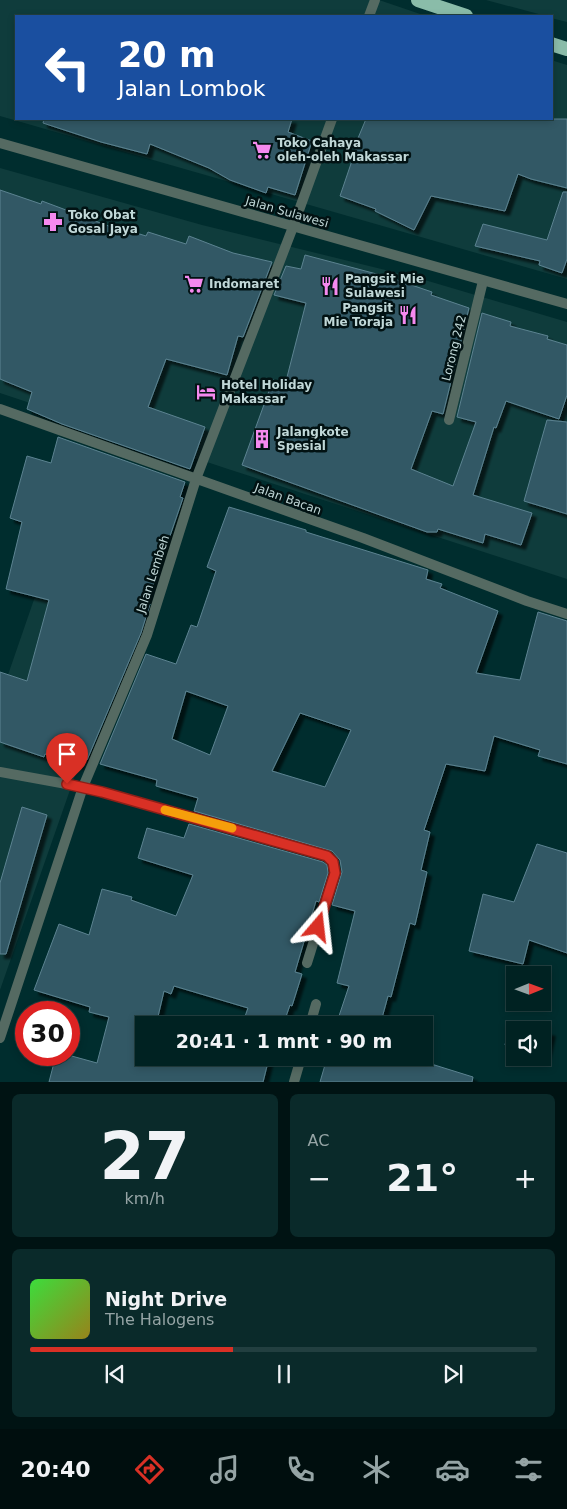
<!DOCTYPE html>
<html lang="id">
<meta charset="utf-8">
<style>
body{margin:0;font-family:"DejaVu Sans",sans-serif;background:#0a2a2a;color:#f1f3f6;height:100vh;display:flex;flex-direction:column;font-size:19px;white-space:nowrap}
*{box-sizing:border-box;margin:0}
p{font-size:16px;color:#95a4a5}
.icon{flex:none;width:28px;height:28px;fill:none;stroke:currentColor;stroke-width:2;stroke-linecap:round;stroke-linejoin:round}
.map{position:relative;height:1082px;overflow:hidden}
.panel{display:flex;flex-direction:column;gap:12px;padding:12px;background:#001313;flex:1}
.panel>*{flex:none}
.banner{position:absolute;left:15px;top:15px;width:538px;height:105px;border-radius:0px;box-shadow:0 2px 8px #0003,0 0 0 1px #223f40;background:#1a4fa0;color:#fff;overflow:hidden}
.needle{width:32px;rotate:89deg}
.controls{position:absolute;left:506px;top:966px;display:grid;gap:10px}
.controls a{display:grid;place-items:center;width:45px;height:45px;border-radius:0px;background:#022;box-shadow:0 2px 8px #0003,0 0 0 1px #223f40;font-size:25px}
.speed{position:absolute;left:15px;top:1001px;display:flex;gap:10px;font-size:25px;font-weight:700;text-align:center}
.speed>*{display:grid;place-content:center;width:65px;height:65px;border-radius:50%;background:#022;box-shadow:0 2px 8px #0003,0 0 0 1px #223f40;line-height:1}
.speed .limit{border:8px solid #d22;background:#fff;color:#111}
.pin{position:absolute;display:grid;place-items:center;width:42px;height:42px;color:#fff;margin:-51px -21px;border-radius:50% 50% 50% 0;rotate:-45deg;box-shadow:0 0 5px #0007}
.pin .icon{rotate:45deg}
.me{position:absolute;width:55px;margin:-28px;rotate:17deg;stroke-linejoin:round;filter:drop-shadow(0 0 4px #0008)}
.turn{display:flex;align-items:center;gap:18px;height:105px;padding:0 20px;font-size:22px}
.turn .icon{width:65px;height:65px;stroke-width:2.5}
.turn b{display:block;font-size:35px;line-height:42px}
.big{font-size:38px;font-weight:700;line-height:1.1}
.panel .tile{flex:1;display:flex;flex-direction:column;justify-content:center;gap:8px;min-width:0;padding:0 18px;border-radius:8px;background:#0a2a2a}
.panel .dial{align-items:center;gap:0}
.dial b{font-size:65px;line-height:1}
.song{display:flex;align-items:center;gap:15px}
.cover{width:60px;height:60px;border-radius:8px;background:linear-gradient(135deg,hsl(120 70% 55%),hsl(50 70% 35%))}
.played{height:5px;border-radius:2px;background:linear-gradient(90deg,#d93025 40%,#223f40 40%)}
.keys{display:flex;justify-content:space-around;direction:ltr}
.heat{display:flex;justify-content:space-between;align-items:center;font-size:28px;direction:ltr}
.panel .tiles{flex:1;display:grid;gap:12px;grid-template-columns:1fr 1fr}
.tile:last-child{grid-column:span 2}
.trip{position:absolute;left:135px;top:1016px;width:298px;height:50px;border-radius:0px;background:#022;box-shadow:0 2px 8px #0003,0 0 0 1px #223f40;font-weight:700;line-height:50px;text-align:center}
.dock{display:flex;height:80px;justify-content:space-around;align-items:center;background:#000e0e;color:#95a4a5}
.dock .icon{width:35px;height:35px}
.dock .active{color:#d93025}
.dock b{font-size:22px;color:#f1f3f6}
.map>svg:first-child{display:block}
.built{fill:#0f3c3c}
.building{fill:#325865;stroke:#5c8391;fill-rule:evenodd;filter:url(#shadow)}
.lines{fill:none;stroke-linecap:round;stroke-linejoin:round}
.minor{stroke:#556a62;stroke-width:10}
.tertiary{stroke:#556a62;stroke-width:10}
.trunk{stroke:#8abca9;stroke-width:14}
.route-casing{stroke:#8d1f18;stroke-width:12}
.route{stroke:#d93025;stroke-width:9}
.slow{stroke:#f59e0b;stroke-width:9}
.labels{text-anchor:middle;stroke-width:5;stroke-linejoin:round;paint-order:stroke}
.poi-label{font-size:12px;font-weight:bold;fill:#c1d8d8;stroke:#021213;text-anchor:start}
.street-label{font-size:12px;fill:#c1d8d8;stroke:#021213}
</style>
<div class="map">
<svg width="567" height="1082" viewBox="0 0 567 1082">
<defs>
<filter id="shadow"><feDropShadow dx="4.5" dy="4.5" stdDeviation="1" flood-color="#0009"/></filter>
</defs>
<rect width="100%" height="100%" fill="#002d2e"/>
<path class="built" d="M 0,0 L 379,0 L 426,16 L 16,16 L 16,119 L 551,119 L 551,60 L 567,65 L 567,279 L 0,116 Z
M 486,0 L 567,0 L 567,22 L 551,18 L 551,16 L 546,16 Z
M 0,168 L 202,225 L 418,278 L 567,322 L 567,579 L 228,469 L 0,393 Z
M 48,559 L 141,587 L 0,990 L 0,698 Z"/>
<path class="building" d="M 44,119 L 292,119 L 288,132 L 312,141 L 295,195 L 268,187 L 266,193 L 230,180 L 209,168 L 150,144 L 147,154 L 101,142 L 43,123 Z
M 366,119 L 567,119 L 567,188 L 531,179 L 518,174 L 505,211 L 431,196 L 414,230 L 375,211 L 376,209 L 340,196 L 358,143 L 356,143 Z
M 0,190 L 41,204 L 42,201 L 114,228 L 114,226 L 146,236 L 148,232 L 186,244 L 189,236 L 233,253 L 272,262 L 243,337 L 238,336 L 227,375 L 166,359 L 148,407 L 205,427 L 190,469 L 62,424 L 27,409 L 32,392 L 0,379 Z
M 563,192 L 567,192 L 567,259 L 562,273 L 539,265 L 540,261 L 475,246 L 483,224 L 547,240 Z
M 305,255 L 388,277 L 432,292 L 431,295 L 469,308 L 443,414 L 432,411 L 411,469 L 453,486 L 476,422 L 457,417 L 482,313 L 511,322 L 510,326 L 548,336 L 547,339 L 567,345 L 567,395 L 559,419 L 506,401 L 496,428 L 494,427 L 473,495 L 532,513 L 521,545 L 485,534 L 483,543 L 438,529 L 437,532 L 427,532 L 242,465 L 273,380 L 285,385 L 306,303 L 274,295 L 286,266 L 301,269 Z
M 547,420 L 567,422 L 567,514 L 524,501 Z
M 58,437 L 185,482 L 180,497 L 183,498 L 147,603 L 150,604 L 141,633 L 87,760 L 81,758 L 79,765 L 45,754 L 44,757 L 0,742 L 0,672 L 27,681 L 49,600 L 6,589 L 22,522 L 10,518 L 27,456 L 51,463 Z
M 229,507 L 306,530 L 306,532 L 428,570 L 426,579 L 442,584 L 440,588 L 498,611 L 476,673 L 520,680 L 538,612 L 567,621 L 567,764 L 538,756 L 540,750 L 494,736 L 485,771 L 446,764 L 424,830 L 430,832 L 421,870 L 427,872 L 415,925 L 410,923 L 391,997 L 388,996 L 382,1018 L 377,1017 L 375,1025 L 336,1025 L 349,986 L 337,983 L 355,911 L 332,905 L 342,872 L 340,860 L 332,851 L 194,811 L 198,798 L 156,786 L 157,780 L 100,764 L 146,654 L 176,664 L 191,625 L 197,627 L 216,571 L 207,567 ZM 186,691 L 228,706 L 210,755 L 172,739 ZM 300,713 L 351,730 L 325,787 L 272,771 Z
M 22,807 L 47,815 L 6,954 L 0,954 L 0,883 Z
M 189,824 L 323,862 L 327,865 L 328,873 L 319,902 L 316,901 L 295,972 L 302,974 L 292,1006 L 290,1005 L 283,1025 L 251,1025 L 243,1022 L 248,1008 L 174,986 L 171,994 L 164,991 L 156,1025 L 144,1025 L 144,1058 L 269,1058 L 263,1082 L 49,1082 L 56,1055 L 68,1055 L 97,1063 L 109,1017 L 89,1012 L 90,1007 L 34,990 L 59,924 L 89,935 L 102,889 L 132,897 L 131,900 L 176,916 L 193,875 L 138,858 L 147,828 L 184,838 Z
M 537,844 L 567,853 L 567,953 L 529,940 L 523,964 L 469,951 L 483,894 L 514,902 Z
M 510,1023 L 542,1030 L 515,1030 L 515,1047 L 505,1045 Z
M 542,1030 L 551,1032 L 546,1054 L 542,1053 Z
M 327,1058 L 412,1058 L 473,1077 L 472,1082 L 320,1082 Z"/>
<g class="lines">
<path class="minor" d="M 369,16 L 375,0
M 0,409 L 363,538 L 527,601 L 567,614
M 449,420 L 483,281
M 0,772 L 83,787 L 327,856 L 333,862 L 335,873 L 307,963
M 310,1025 L 316,1004
M 0,1038 L 83,787 L 147,635 L 196,479 L 293,227 L 332,119
M 294,1082 L 301,1058"/>
<path class="tertiary" d="M 0,143 L 567,304"/>
<path class="trunk" d="M 418,0 L 466,16
M 551,44 L 567,49"/>
</g>
<g class="lines">
<g class="route-casing">
<path id="route" d="M 67,784 L 102,792 L 327,856 L 333,862 L 335,873 L 318,927"/>
</g>
<use href="#route" class="route"/>
<path class="slow" d="M 165,810 L 232,828"/>
</g>
<defs>
<g id="supermarket-bare" transform="scale(1.5)"><path d="M-6-5.5h2.5l.6 2H6L4.5 2H-2.5L-4.4-4H-6ZM-1.5 3.2a1.3 1.3 0 1 0 .1 0ZM3 3.2a1.3 1.3 0 1 0 .1 0Z" fill="#f589ef" stroke="#021213" stroke-width="2.5" paint-order="stroke"/></g>
<g id="pharmacy-bare" transform="scale(1.5)"><path d="M-2-6h4v4h4v4h-4v4h-4v-4h-4v-4h4Z" fill="#f589ef" stroke="#021213" stroke-width="2.5" paint-order="stroke"/></g>
<g id="restaurant-bare" transform="scale(1.5)"><path d="M-5-6h1v4h1v-4h1v4h1v-4h1v5L-1.5 .5V6h-2V.5L-5-1ZM5-6V6H3V1.5H1.5Q1.5-4 5-6Z" fill="#f589ef" stroke="#021213" stroke-width="2.5" paint-order="stroke"/></g>
<g id="hotel-bare" transform="scale(1.5)"><path d="M-6-4.5h1.5V1H6V5H4.5V3h-9V5H-6ZM-4 0a1.8 1.8 0 1 1 3.6 0ZM.5 0V-2.5h3Q6-2.5 6 0Z" fill="#f589ef" stroke="#021213" stroke-width="2.5" paint-order="stroke"/></g>
<g id="building-bare" transform="scale(1.5)"><path d="M-4-6H4V6H1V3H-1V6H-4ZM-2.5-4.3h1.7v1.8h-1.7ZM.8-4.3h1.7v1.8H.8ZM-2.5-1h1.7V.8h-1.7ZM.8-1h1.7V.8H.8Z" fill="#f589ef" stroke="#021213" stroke-width="2.5" paint-order="stroke"/></g>
</defs>
<g fill-rule="evenodd">
<use href="#supermarket-bare" x="262" y="150"/>
<use href="#pharmacy-bare" x="53" y="222"/>
<use href="#supermarket-bare" x="194" y="284"/>
<use href="#restaurant-bare" x="330" y="286"/>
<use href="#restaurant-bare" x="408" y="315"/>
<use href="#hotel-bare" x="206" y="392"/>
<use href="#building-bare" x="262" y="439"/>
</g>
<g class="labels">
<g class="poi-label">
<text x="277" y="147">Toko Cahaya<tspan x="277" dy="14">oleh-oleh Makassar</tspan></text>
<text x="68" y="219">Toko Obat<tspan x="68" dy="14">Gosal Jaya</tspan></text>
<text x="345" y="283">Pangsit Mie<tspan x="345" dy="14">Sulawesi</tspan></text>
<text x="209" y="288">Indomaret</text>
<text x="393" y="312" text-anchor="end">Pangsit<tspan x="393" dy="14">Mie Toraja</tspan></text>
<text x="221" y="389">Hotel Holiday<tspan x="221" dy="14">Makassar</tspan></text>
<text x="277" y="436">Jalangkote<tspan x="277" dy="14">Spesial</tspan></text>
</g>
<g class="street-label">
<text transform="translate(287 212) rotate(16)" y="4">Jalan Sulawesi</text>
<text transform="translate(454 348) rotate(-76)" y="4">Lorong 242</text>
<text transform="translate(288 499) rotate(20)" y="4">Jalan Bacan</text>
<text transform="translate(153 574) rotate(-72)" y="4">Jalan Lembeh</text>
</g>
</g>
</svg>
<div class="controls">
<a><svg class="needle" viewBox="-14 -14 28 28"><path d="M0-13l5 13h-10z" fill="#e53935"/><path d="M0 13l5-13h-10z" fill="#95a4a5"/></svg></a>
<a><svg class="icon" aria-label="sound" viewBox="0 0 24 24"><path d="M4 9h4l5-4v14l-5-4H4zM17 9q2 3 0 6"/></svg></a>
</div>
<div class="speed"><div class="limit">30</div></div>
<div class="pin" style="left:67px;top:784px;background:#d93025"><svg class="icon" aria-label="arrive" viewBox="0 0 24 24"><path d="M6 21V4h12l-3 4 3 4H6"/></svg></div>
<svg class="me" style="left:318px;top:927px" viewBox="-20 -20 40 40"><path d="M0-17L14 15 0 8-14 15z" fill="#d93025" stroke="#fff" stroke-width="4"/></svg>
<div class="trip">20:41 · 1 mnt · 90 m</div>
<div class="banner">
<div class="turn"><svg class="icon" aria-label="left" viewBox="0 0 24 24"><path d="M17 20v-9H6M10 6l-5 5 5 5"/></svg><div><b>20 m</b>Jalan Lombok</div></div>
</div>
</div>
<section class="panel">
<div class="tiles">
<div class="tile dial"><b>27</b><p>km/h</p></div>
<div class="tile"><p>AC</p>
<div class="heat"><a>−</a><b class="big">21°</b><a>+</a></div>
</div>
<div class="tile">
<div class="song"><i class="cover"></i><div><b>Night Drive</b><p>The Halogens</p></div></div>
<div class="played"></div>
<div class="keys"><svg class="icon" aria-label="previous" viewBox="0 0 24 24"><path d="M18 5L8 12l10 7zM5 5v14"/></svg><svg class="icon" aria-label="pause" viewBox="0 0 24 24"><path d="M8 5v14M16 5v14"/></svg><svg class="icon" aria-label="next" viewBox="0 0 24 24"><path d="M6 5l10 7-10 7zM19 5v14"/></svg></div>
</div>
</div>
</section>
<nav class="dock">
<b>20:40</b>
<svg class="icon active" aria-label="directions" viewBox="0 0 24 24"><path d="M12 3l9 9-9 9-9-9zM9 14v-3h6M13 9l2 2-2 2"/></svg>
<svg class="icon" aria-label="music" viewBox="0 0 24 24"><path d="M9 18V5l10-2v13"/><circle cx="6" cy="18" r="3"/><circle cx="16" cy="16" r="3"/></svg>
<svg class="icon" aria-label="phone" viewBox="0 0 24 24"><path d="M5 4h4l2 5-3 2q2 4 5 5l2-3 5 2v4C11 20 4 13 5 4z"/></svg>
<svg class="icon" aria-label="climate" viewBox="0 0 24 24"><path d="M12 3v18M4 7l16 10M4 17L20 7"/></svg>
<svg class="icon" aria-label="car" viewBox="0 0 24 24"><path d="M5 17H2v-5l4-1 3-4h7l3 4 3 1v5h-3M9 17h6M6 11h13"/><circle cx="7" cy="17" r="2"/><circle cx="17" cy="17" r="2"/></svg>
<svg class="icon" aria-label="filters" viewBox="0 0 24 24"><path d="M4 7h16M4 17h16"/><circle cx="9" cy="7" r="2"/><circle cx="15" cy="17" r="2"/></svg>
</nav>
